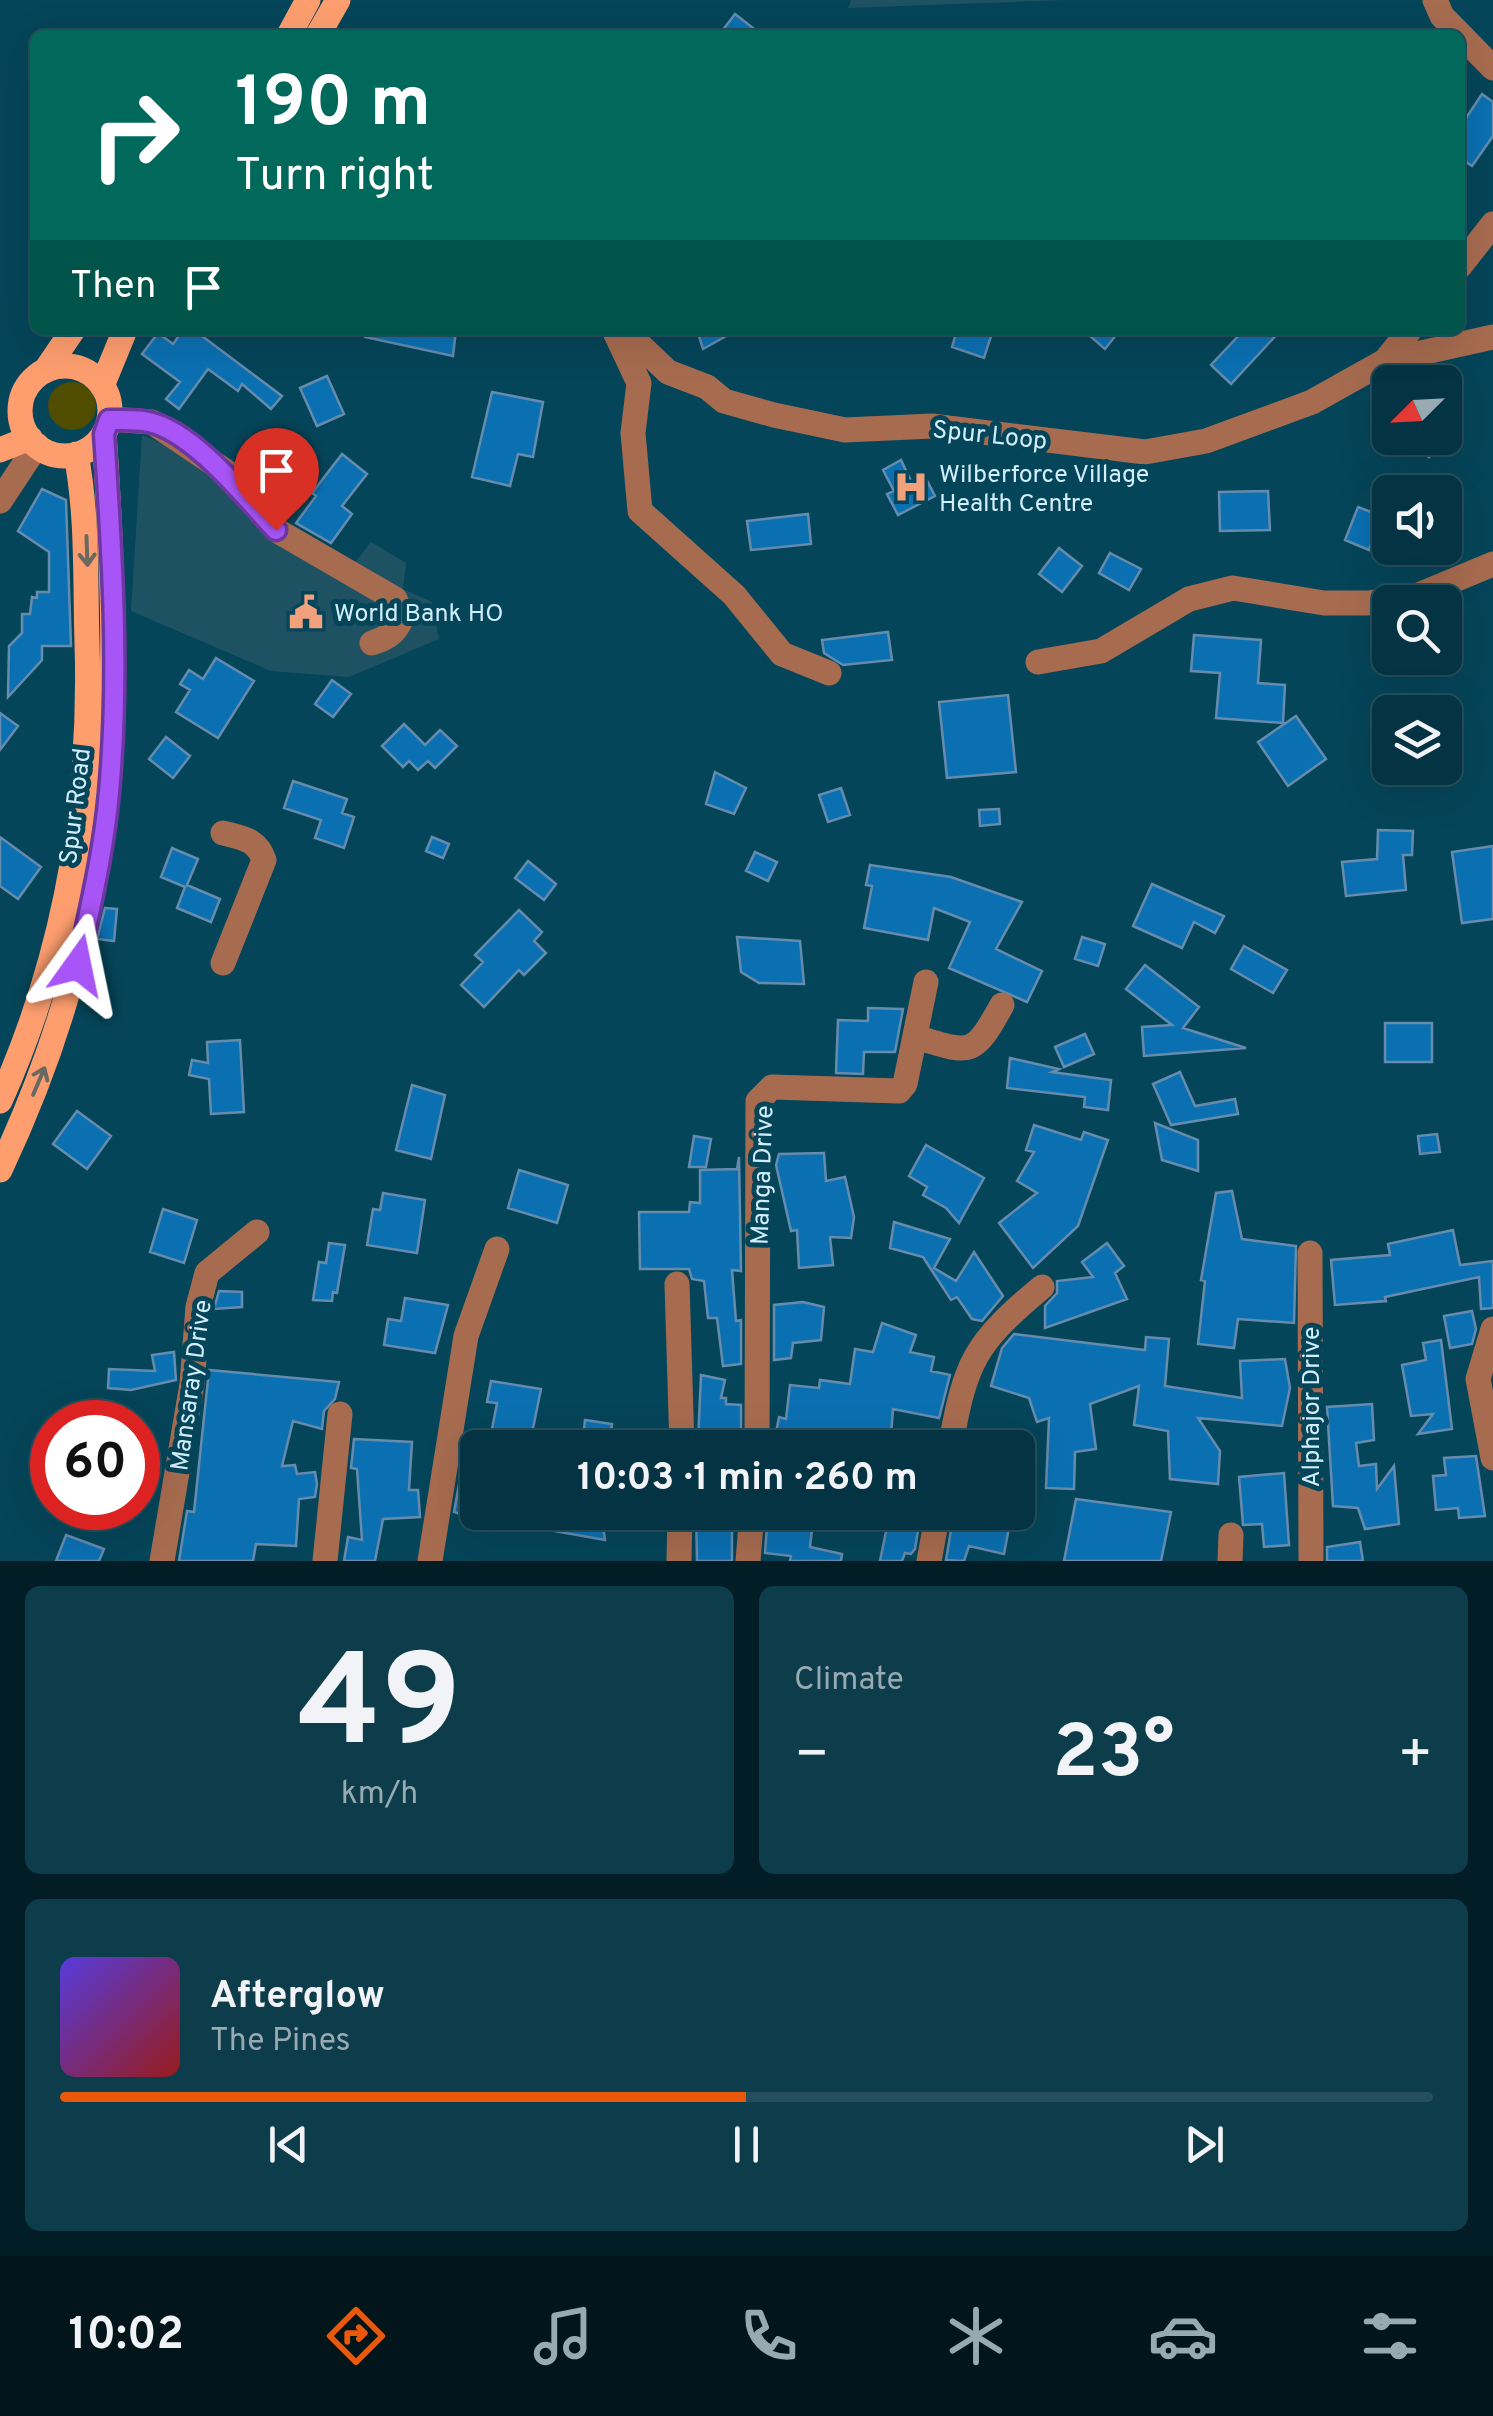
<!DOCTYPE html>
<meta charset="utf-8">
<style>
body{margin:0;font-family:Overpass,sans-serif;background:#0d3c4a;color:#f1f3f6;height:100vh;display:flex;flex-direction:column;font-size:38px;white-space:nowrap}
*{box-sizing:border-box;margin:0}
p{font-size:32px;color:#97aab2}
.icon{flex:none;width:55px;height:55px;fill:none;stroke:currentColor;stroke-width:2;stroke-linecap:round;stroke-linejoin:round}
.map{position:relative;height:1561px;overflow:hidden}
.details{display:flex;flex-direction:column;gap:25px;padding:25px;background:#021d25;flex:1}
.details>*{flex:none}
.banner{position:absolute;left:30px;top:30px;width:1435px;height:305px;border-radius:15px;box-shadow:0 10px 40px #0002,0 0 0 2px #254f5c;background:#00695c;color:#fff;overflow:hidden}
.needle{width:65px;rotate:246deg}
.buttons{position:absolute;left:1372px;top:365px;display:grid;gap:20px}
.buttons a{display:grid;place-items:center;width:90px;height:90px;border-radius:15px;background:#043443;box-shadow:0 10px 40px #0002,0 0 0 2px #254f5c;font-size:50px}
.speed{position:absolute;left:30px;top:1400px;display:flex;gap:20px;font-size:50px;font-weight:700;text-align:center}
.speed>*{display:grid;place-content:center;width:130px;height:130px;border-radius:50%;background:#043443;box-shadow:0 10px 40px #0002,0 0 0 2px #254f5c;line-height:1}
.speed .limit{border:15px solid #d22;background:#fff;color:#111}
.pin{position:absolute;display:grid;place-items:center;width:85px;height:85px;color:#fff;margin:-102px -42px;border-radius:50% 50% 50% 0;rotate:-45deg;box-shadow:0 0 10px #0007}
.pin .icon{rotate:45deg}
.me{position:absolute;width:110px;margin:-55px;rotate:12deg;stroke-linejoin:round;filter:drop-shadow(0 0 8px #0008)}
.turn{display:flex;align-items:center;gap:35px;height:210px;padding:0 40px;font-size:45px}
.turn .icon{width:130px;height:130px;stroke-width:2.5}
.turn b{display:block;font-size:70px;line-height:85px}
.then{display:flex;align-items:center;height:95px;padding:0 40px;background:#0003;gap:20px;font-size:38px}
.big{font-size:75px;font-weight:700;line-height:1.1}
.details .widget{flex:1;display:flex;flex-direction:column;justify-content:center;gap:15px;min-width:0;padding:0 35px;border-radius:15px;background:#0d3c4a}
.details .dial{align-items:center;gap:0}
.dial b{font-size:130px;line-height:1}
.song{display:flex;align-items:center;gap:30px}
.cover{width:120px;height:120px;border-radius:15px;background:linear-gradient(135deg,hsl(250 70% 55%),hsl(0 70% 35%))}
.played{height:10px;border-radius:5px;background:linear-gradient(90deg,#ea580c 50%,#254f5c 50%)}
.keys{display:flex;justify-content:space-around;direction:ltr}
.heat{display:flex;justify-content:space-between;align-items:center;font-size:55px;direction:ltr}
.details .tiles{flex:1;display:grid;gap:25px;grid-template-columns:1fr 1fr}
.widget:last-child{grid-column:span 2}
.trip{position:absolute;left:460px;top:1430px;width:575px;height:100px;border-radius:15px;background:#043443;box-shadow:0 10px 40px #0002,0 0 0 2px #254f5c;font-weight:700;line-height:100px;text-align:center}
.tabs{display:flex;height:160px;justify-content:space-around;align-items:center;background:#02151b;color:#97aab2}
.tabs .icon{width:70px;height:70px}
.tabs .on{color:#ea580c}
.tabs b{font-size:45px;color:#f1f3f6}
.map>svg:first-child{display:block}
.built{fill:#1e5263}
.green{fill:#504c00}
.building{fill:#0b70b2;stroke:#658bad;stroke-width:2.5}
.lines{fill:none;stroke-linecap:round;stroke-linejoin:round}
.minor{stroke:#a76c50;stroke-width:25}
.major{stroke:#fe9e6f;stroke-width:25}
.oneway{stroke:#696962}
.route-casing{stroke:#6d37a1;stroke-width:25}
.route{stroke:#a855f7;stroke-width:18}
.labels{text-anchor:middle;stroke-width:10;stroke-linejoin:round;paint-order:stroke}
.street-label{font-size:25px;fill:#d2eefa;stroke:#054559}
.poi-label{font-size:25px;fill:#d2eefa;stroke:#054559;text-anchor:start}
</style>
<div class="map">
<svg width="1493" height="1561" viewBox="0 0 1493 1561">
<rect width="100%" height="100%" fill="#054559"/>
<path class="built" d="M 851,0 L 1065,0 L 848,8 Z
M 142,435 L 199,460 L 269,535 L 353,565 L 371,542 L 406,563 L 403,589 L 432,602 L 439,639 L 349,677 L 271,671 L 131,611 Z"/>
<path class="green" d="M48 406a24 24 0 1 1 48 0a24 24 0 1 1-48 0Z"/>
<path class="building" d="M 735,14 L 762,35 L 719,35 Z
M 1482,94 L 1493,102 L 1493,136 L 1472,166 L 1460,158 L 1460,127 Z
M 183,330 L 194,330 L 282,396 L 271,409 L 242,384 L 238,391 L 208,369 L 179,409 L 166,399 L 180,382 L 142,354 L 158,333 L 173,344 Z
M 365,330 L 456,330 L 453,356 L 365,337 Z
M 697,330 L 737,330 L 703,349 Z
M 957,330 L 992,333 L 984,358 L 952,347 Z
M 1083,330 L 1120,330 L 1105,349 Z
M 1244,330 L 1281,330 L 1231,384 L 1211,365 Z
M 327,376 L 344,414 L 317,426 L 300,388 Z
M 492,392 L 543,402 L 533,457 L 518,454 L 510,486 L 472,477 Z
M 1400,438 L 1441,438 L 1429,457 Z
M 265,448 L 293,470 L 277,491 L 249,470 Z
M 342,454 L 367,474 L 342,506 L 352,514 L 331,543 L 296,523 L 316,496 L 312,493 Z
M 901,460 L 912,483 L 925,477 L 935,496 L 898,515 L 887,494 L 894,491 L 883,470 Z
M 42,489 L 66,500 L 71,646 L 42,646 L 42,660 L 8,697 L 9,646 L 22,633 L 22,614 L 30,614 L 32,597 L 37,598 L 37,592 L 49,592 L 49,552 L 18,531 Z
M 1268,491 L 1270,530 L 1220,531 L 1219,492 Z
M 1358,507 L 1382,516 L 1369,550 L 1345,540 Z
M 808,514 L 811,544 L 751,550 L 747,521 Z
M 1059,548 L 1082,566 L 1062,592 L 1039,574 Z
M 1110,553 L 1141,569 L 1129,590 L 1099,573 Z
M 888,632 L 892,660 L 843,665 L 824,653 L 822,640 Z
M 1194,635 L 1261,640 L 1258,683 L 1285,685 L 1283,723 L 1216,718 L 1220,673 L 1191,671 Z
M 216,658 L 254,681 L 218,738 L 176,712 L 190,690 L 180,684 L 189,670 L 203,679 Z
M 332,680 L 351,694 L 333,717 L 315,704 Z
M 1008,695 L 1016,772 L 947,778 L 939,702 Z
M 0,713 L 18,726 L 0,750 Z
M 1296,716 L 1326,759 L 1288,786 L 1258,742 Z
M 404,724 L 425,745 L 440,730 L 457,746 L 435,768 L 428,761 L 418,770 L 409,761 L 403,767 L 382,746 Z
M 166,737 L 190,756 L 173,778 L 149,759 Z
M 715,772 L 746,788 L 734,814 L 706,804 Z
M 293,781 L 347,799 L 342,813 L 354,817 L 344,848 L 315,838 L 321,820 L 284,808 Z
M 841,788 L 850,815 L 828,822 L 819,795 Z
M 999,809 L 1000,824 L 980,826 L 979,810 Z
M 1378,830 L 1413,831 L 1412,855 L 1403,855 L 1406,890 L 1346,896 L 1342,862 L 1377,859 Z
M 0,837 L 41,867 L 18,899 L 0,886 Z
M 432,837 L 449,844 L 443,858 L 426,851 Z
M 1493,846 L 1493,919 L 1462,923 L 1452,852 Z
M 172,848 L 198,859 L 187,885 L 220,899 L 211,922 L 177,908 L 185,887 L 161,877 Z
M 755,852 L 777,862 L 768,881 L 746,871 Z
M 528,861 L 556,884 L 544,900 L 515,878 Z
M 870,865 L 951,877 L 1022,902 L 996,949 L 1042,971 L 1027,1002 L 949,968 L 970,922 L 934,908 L 928,940 L 864,928 L 872,886 L 866,885 Z
M 1152,884 L 1224,916 L 1215,933 L 1194,922 L 1182,948 L 1133,926 Z
M 105,908 L 117,909 L 114,941 L 97,939 Z
M 519,910 L 542,932 L 534,941 L 546,953 L 524,975 L 519,970 L 484,1007 L 461,985 L 483,962 L 475,955 Z
M 737,937 L 800,941 L 804,984 L 759,983 L 741,972 Z
M 1082,937 L 1105,944 L 1098,966 L 1075,959 Z
M 1244,946 L 1287,970 L 1273,993 L 1231,969 Z
M 1145,965 L 1199,1007 L 1183,1028 L 1246,1048 L 1144,1056 L 1142,1027 L 1172,1025 L 1126,989 Z
M 868,1008 L 903,1009 L 895,1052 L 864,1052 L 863,1074 L 836,1073 L 838,1020 L 868,1021 Z
M 1385,1023 L 1432,1023 L 1432,1062 L 1385,1062 Z
M 1085,1034 L 1094,1054 L 1064,1067 L 1055,1047 Z
M 240,1040 L 244,1112 L 211,1114 L 209,1079 L 189,1075 L 192,1060 L 208,1063 L 207,1042 Z
M 1010,1058 L 1059,1069 L 1052,1072 L 1111,1080 L 1108,1110 L 1084,1107 L 1085,1097 L 1007,1088 Z
M 1180,1072 L 1195,1106 L 1235,1099 L 1238,1114 L 1171,1125 L 1153,1084 Z
M 412,1085 L 445,1095 L 431,1159 L 396,1150 Z
M 77,1111 L 111,1136 L 87,1169 L 53,1144 Z
M 1155,1123 L 1198,1140 L 1198,1171 L 1162,1160 Z
M 1034,1125 L 1081,1140 L 1084,1132 L 1108,1140 L 1078,1226 L 1033,1268 L 999,1223 L 1037,1193 L 1017,1181 L 1034,1152 L 1026,1150 Z
M 1437,1134 L 1440,1152 L 1420,1154 L 1418,1136 Z
M 694,1136 L 711,1139 L 706,1167 L 689,1167 Z
M 926,1145 L 984,1178 L 959,1223 L 946,1208 L 923,1195 L 927,1187 L 909,1176 Z
M 824,1153 L 826,1181 L 845,1177 L 854,1217 L 851,1238 L 830,1237 L 833,1265 L 799,1268 L 797,1230 L 791,1231 L 776,1165 L 779,1154 Z
M 739,1157 L 741,1271 L 732,1270 L 736,1321 L 741,1320 L 741,1364 L 723,1366 L 717,1318 L 708,1318 L 704,1281 L 692,1279 L 689,1269 L 640,1269 L 639,1212 L 689,1212 L 690,1202 L 700,1203 L 700,1170 L 737,1169 Z
M 519,1170 L 568,1185 L 557,1223 L 508,1208 Z
M 1232,1191 L 1242,1239 L 1296,1246 L 1294,1323 L 1238,1319 L 1234,1348 L 1198,1344 L 1205,1281 L 1201,1280 L 1216,1193 Z
M 383,1193 L 425,1200 L 417,1253 L 367,1245 L 373,1209 L 380,1210 Z
M 163,1209 L 197,1220 L 184,1263 L 150,1252 Z
M 894,1222 L 950,1239 L 934,1268 L 956,1281 L 974,1252 L 1003,1296 L 982,1321 L 972,1319 L 957,1297 L 951,1300 L 923,1257 L 890,1248 Z
M 1453,1230 L 1460,1265 L 1493,1261 L 1493,1308 L 1481,1309 L 1479,1277 L 1385,1297 L 1386,1301 L 1335,1305 L 1331,1260 L 1390,1255 L 1388,1244 Z
M 329,1243 L 345,1245 L 337,1293 L 333,1292 L 332,1301 L 313,1300 L 319,1262 L 326,1263 Z
M 1107,1243 L 1124,1266 L 1115,1273 L 1127,1299 L 1045,1328 L 1045,1306 L 1057,1293 L 1057,1281 L 1093,1277 L 1082,1262 Z
M 219,1291 L 242,1292 L 242,1307 L 214,1309 Z
M 405,1298 L 448,1305 L 435,1353 L 384,1345 L 388,1319 L 401,1321 Z
M 803,1302 L 824,1307 L 821,1340 L 793,1343 L 791,1358 L 774,1360 L 774,1305 Z
M 1472,1311 L 1476,1329 L 1472,1344 L 1450,1348 L 1444,1316 Z
M 882,1323 L 916,1335 L 910,1352 L 934,1357 L 931,1371 L 950,1375 L 939,1418 L 893,1409 L 890,1448 L 773,1448 L 779,1417 L 786,1419 L 790,1385 L 819,1388 L 820,1380 L 850,1384 L 855,1349 L 873,1352 Z
M 1014,1334 L 1145,1350 L 1146,1337 L 1169,1339 L 1165,1386 L 1242,1398 L 1240,1361 L 1285,1359 L 1290,1388 L 1282,1426 L 1198,1418 L 1220,1451 L 1218,1484 L 1170,1479 L 1168,1431 L 1134,1425 L 1139,1386 L 1090,1404 L 1096,1449 L 1075,1452 L 1074,1489 L 1046,1488 L 1049,1418 L 1037,1422 L 1029,1398 L 991,1386 L 1002,1348 Z
M 1441,1340 L 1452,1429 L 1418,1434 L 1433,1414 L 1411,1416 L 1402,1365 L 1426,1360 L 1423,1343 Z
M 174,1352 L 176,1380 L 131,1390 L 108,1388 L 109,1369 L 155,1371 L 152,1355 Z
M 209,1370 L 339,1382 L 335,1399 L 324,1411 L 322,1429 L 293,1421 L 282,1466 L 295,1465 L 297,1474 L 315,1472 L 317,1484 L 315,1497 L 299,1499 L 296,1546 L 256,1544 L 253,1561 L 179,1561 L 187,1511 L 194,1512 Z
M 701,1375 L 725,1380 L 721,1398 L 726,1398 L 726,1404 L 741,1405 L 741,1448 L 702,1448 L 704,1443 L 698,1441 Z
M 491,1381 L 541,1389 L 529,1448 L 509,1448 L 510,1433 L 492,1429 L 497,1403 L 487,1402 Z
M 1372,1404 L 1374,1440 L 1356,1443 L 1359,1466 L 1376,1464 L 1377,1489 L 1394,1466 L 1399,1524 L 1365,1529 L 1358,1508 L 1333,1506 L 1327,1407 Z
M 585,1420 L 612,1424 L 609,1448 L 582,1448 Z
M 354,1439 L 412,1442 L 409,1490 L 418,1490 L 420,1517 L 383,1519 L 375,1561 L 344,1561 L 348,1537 L 362,1540 L 357,1469 L 351,1468 Z
M 1476,1456 L 1485,1516 L 1459,1518 L 1458,1508 L 1436,1510 L 1433,1476 L 1446,1475 L 1444,1458 Z
M 1284,1473 L 1289,1545 L 1264,1547 L 1262,1524 L 1243,1525 L 1239,1477 Z
M 460,1479 L 478,1486 L 478,1512 L 516,1512 L 509,1530 L 454,1512 Z
M 1076,1499 L 1171,1512 L 1161,1561 L 1064,1561 Z
M 540,1512 L 601,1512 L 605,1540 L 537,1528 Z
M 625,1512 L 664,1512 L 663,1527 L 624,1525 Z
M 696,1512 L 713,1512 L 713,1524 L 732,1524 L 732,1561 L 697,1561 Z
M 768,1512 L 814,1512 L 810,1547 L 842,1554 L 841,1561 L 790,1561 L 791,1556 L 765,1553 Z
M 890,1512 L 921,1512 L 915,1549 L 911,1554 L 905,1553 L 902,1561 L 880,1561 Z
M 954,1512 L 1012,1512 L 1004,1554 L 969,1546 L 964,1561 L 946,1560 Z
M 66,1535 L 104,1549 L 99,1561 L 56,1561 Z
M 1360,1542 L 1363,1561 L 1327,1561 L 1327,1547 Z"/>
<g class="lines">
<path class="minor" d="M 1435,0 L 1442,16 L 1493,68
M 1460,266 L 1493,224
M 614,330 L 639,383 L 633,433 L 640,511 L 734,595 L 782,654 L 829,673
M 624,330 L 668,372 L 707,387 L 724,401 L 774,415 L 845,430 L 932,426 L 1145,452 L 1206,441 L 1312,402 L 1385,361 L 1410,330
M 1385,361 L 1493,337
M 109,419 L 152,422 L 228,473 L 276,530 L 395,599 L 402,617 C 396,633 387,638 372,643
M 0,501 L 37,445
M 1038,662 L 1101,651 L 1189,599 L 1233,588 L 1324,603 L 1368,603 L 1416,596 L 1493,564
M 223,963 L 264,860 C 257,839 242,838 223,833
M 916,1037 C 972,1054 973,1057 1002,1005
M 1310,1253 L 1311,1561
M 677,1284 L 682,1448
M 1493,1329 L 1478,1379 L 1493,1458
M 757,1448 L 758,1101 L 772,1087 L 899,1091 L 905,1084 L 926,982
M 950,1448 C 966,1360 974,1344 1042,1287
M 162,1561 L 192,1384 L 198,1307 L 207,1273 L 257,1232
M 325,1561 L 340,1414
M 430,1561 L 466,1336 L 497,1249
M 679,1561 L 680,1512
M 748,1561 L 752,1512
M 929,1561 L 938,1512
M 1230,1561 L 1231,1535"/>
<path class="major" d="M 289,35 L 308,0
M 318,35 L 338,0
M20 411a45 45 0 1 1 90 0a45 45 0 1 1-90 0Z
M 45,371 L 73,330
M 102,386 L 125,330
M 0,450 L 30,438
M 0,1101 C 66,954 92,803 87,643 C 85,579 88,518 76,454
M 0,1170 C 120,915 123,708 104,433"/>
</g>
<defs><path id="oneway-shaft" d="M-6 0H5M1.5-3L5.5 0L1.5 3" fill="none" stroke-width="1.6" stroke-linecap="round" stroke-linejoin="round" transform="scale(2.5)"/></defs>
<g class="oneway">
<use href="#oneway-shaft" transform="translate(87 551) rotate(88)"/>
<use href="#oneway-shaft" transform="translate(39 1081) rotate(-67)"/>
</g>
<g class="lines">
<g class="route-casing">
<path id="route" d="M 78,965 C 90,908 104,850 109,792 C 120,673 112,553 104,434 L 109,420 C 122,420 137,419 149,422 C 194,432 246,498 276,530"/>
</g>
<use href="#route" class="route"/>
</g>
<defs>
<g id="hospital-bare" transform="scale(2.7)"><path d="M-5-5h3v3.5h4V-5h3V5h-3V1.5h-4V5h-3Z" fill="#f1a17c" stroke="#054559" stroke-width="2.5" paint-order="stroke"/></g>
<g id="civic-bare" transform="scale(2.7)"><path d="M-.6-6.5H3V-4.5H.6V-3L4-1V1h2V6H-6V1h2V-1L-.6-3ZM-1.2 2.5V6h2.4V2.5Z" fill="#f1a17c" stroke="#054559" stroke-width="2.5" paint-order="stroke"/></g>
</defs>
<g fill-rule="evenodd">
<use href="#hospital-bare" x="911" y="487"/>
<use href="#civic-bare" x="306" y="612"/>
</g>
<g class="labels">
<g class="street-label">
<text transform="translate(990 434) rotate(6)" y="9">Spur Loop</text>
<text transform="translate(74 806) rotate(-83)" y="9">Spur Road</text>
<text transform="translate(761 1175) rotate(-88)" y="9">Manga Drive</text>
<text transform="translate(190 1385) rotate(-82)" y="9">Mansaray Drive</text>
<text transform="translate(1310 1407) rotate(-90)" y="9">Alphajor Drive</text>
</g>
<g class="poi-label">
<text x="939" y="482">Wilberforce Village<tspan x="939" dy="29">Health Centre</tspan></text>
<text x="334" y="621">World Bank HO</text>
</g>
</g>
</svg>
<div class="buttons">
<a><svg class="needle" viewBox="-14 -14 28 28"><path d="M0-13l5 13h-10z" fill="#e53935"/><path d="M0 13l5-13h-10z" fill="#97aab2"/></svg></a>
<a><svg class="icon" aria-label="sound" viewBox="0 0 24 24"><path d="M4 9h4l5-4v14l-5-4H4zM17 9q2 3 0 6"/></svg></a>
<a><svg class="icon" aria-label="search" viewBox="0 0 24 24"><circle cx="10" cy="10" r="6"/><path d="M15 15l6 6"/></svg></a>
<a><svg class="icon" aria-label="layers" viewBox="0 0 24 24"><path d="M12 4l9 5-9 5-9-5zM3 14l9 5 9-5"/></svg></a>
</div>
<div class="speed"><div class="limit">60</div></div>
<div class="pin" style="left:276px;top:530px;background:#d93025"><svg class="icon" aria-label="arrive" viewBox="0 0 24 24"><path d="M6 21V4h12l-3 4 3 4H6"/></svg></div>
<svg class="me" style="left:78px;top:965px" viewBox="-20 -20 40 40"><path d="M0-17L14 15 0 8-14 15z" fill="#a855f7" stroke="#fff" stroke-width="4"/></svg>
<div class="trip">10:03 · 1 min · 260 m</div>
<div class="banner">
<div class="turn"><svg class="icon" aria-label="right" viewBox="0 0 24 24"><path d="M7 20v-9h11M14 6l5 5-5 5"/></svg><div><b>190 m</b>Turn right</div></div>
<div class="then">Then<svg class="icon" aria-label="arrive" viewBox="0 0 24 24"><path d="M6 21V4h12l-3 4 3 4H6"/></svg></div>
</div>
</div>
<section class="details">
<div class="tiles">
<div class="widget dial"><b>49</b><p>km/h</p></div>
<div class="widget"><p>Climate</p>
<div class="heat"><a>−</a><b class="big">23°</b><a>+</a></div>
</div>
<div class="widget">
<div class="song"><i class="cover"></i><div><b>Afterglow</b><p>The Pines</p></div></div>
<div class="played"></div>
<div class="keys"><svg class="icon" aria-label="previous" viewBox="0 0 24 24"><path d="M18 5L8 12l10 7zM5 5v14"/></svg><svg class="icon" aria-label="pause" viewBox="0 0 24 24"><path d="M8 5v14M16 5v14"/></svg><svg class="icon" aria-label="next" viewBox="0 0 24 24"><path d="M6 5l10 7-10 7zM19 5v14"/></svg></div>
</div>
</div>
</section>
<nav class="tabs">
<b>10:02</b>
<svg class="icon on" aria-label="directions" viewBox="0 0 24 24"><path d="M12 3l9 9-9 9-9-9zM9 14v-3h6M13 9l2 2-2 2"/></svg>
<svg class="icon" aria-label="music" viewBox="0 0 24 24"><path d="M9 18V5l10-2v13"/><circle cx="6" cy="18" r="3"/><circle cx="16" cy="16" r="3"/></svg>
<svg class="icon" aria-label="phone" viewBox="0 0 24 24"><path d="M5 4h4l2 5-3 2q2 4 5 5l2-3 5 2v4C11 20 4 13 5 4z"/></svg>
<svg class="icon" aria-label="climate" viewBox="0 0 24 24"><path d="M12 3v18M4 7l16 10M4 17L20 7"/></svg>
<svg class="icon" aria-label="car" viewBox="0 0 24 24"><path d="M5 17H2v-5l4-1 3-4h7l3 4 3 1v5h-3M9 17h6M6 11h13"/><circle cx="7" cy="17" r="2"/><circle cx="17" cy="17" r="2"/></svg>
<svg class="icon" aria-label="filters" viewBox="0 0 24 24"><path d="M4 7h16M4 17h16"/><circle cx="9" cy="7" r="2"/><circle cx="15" cy="17" r="2"/></svg>
</nav>
